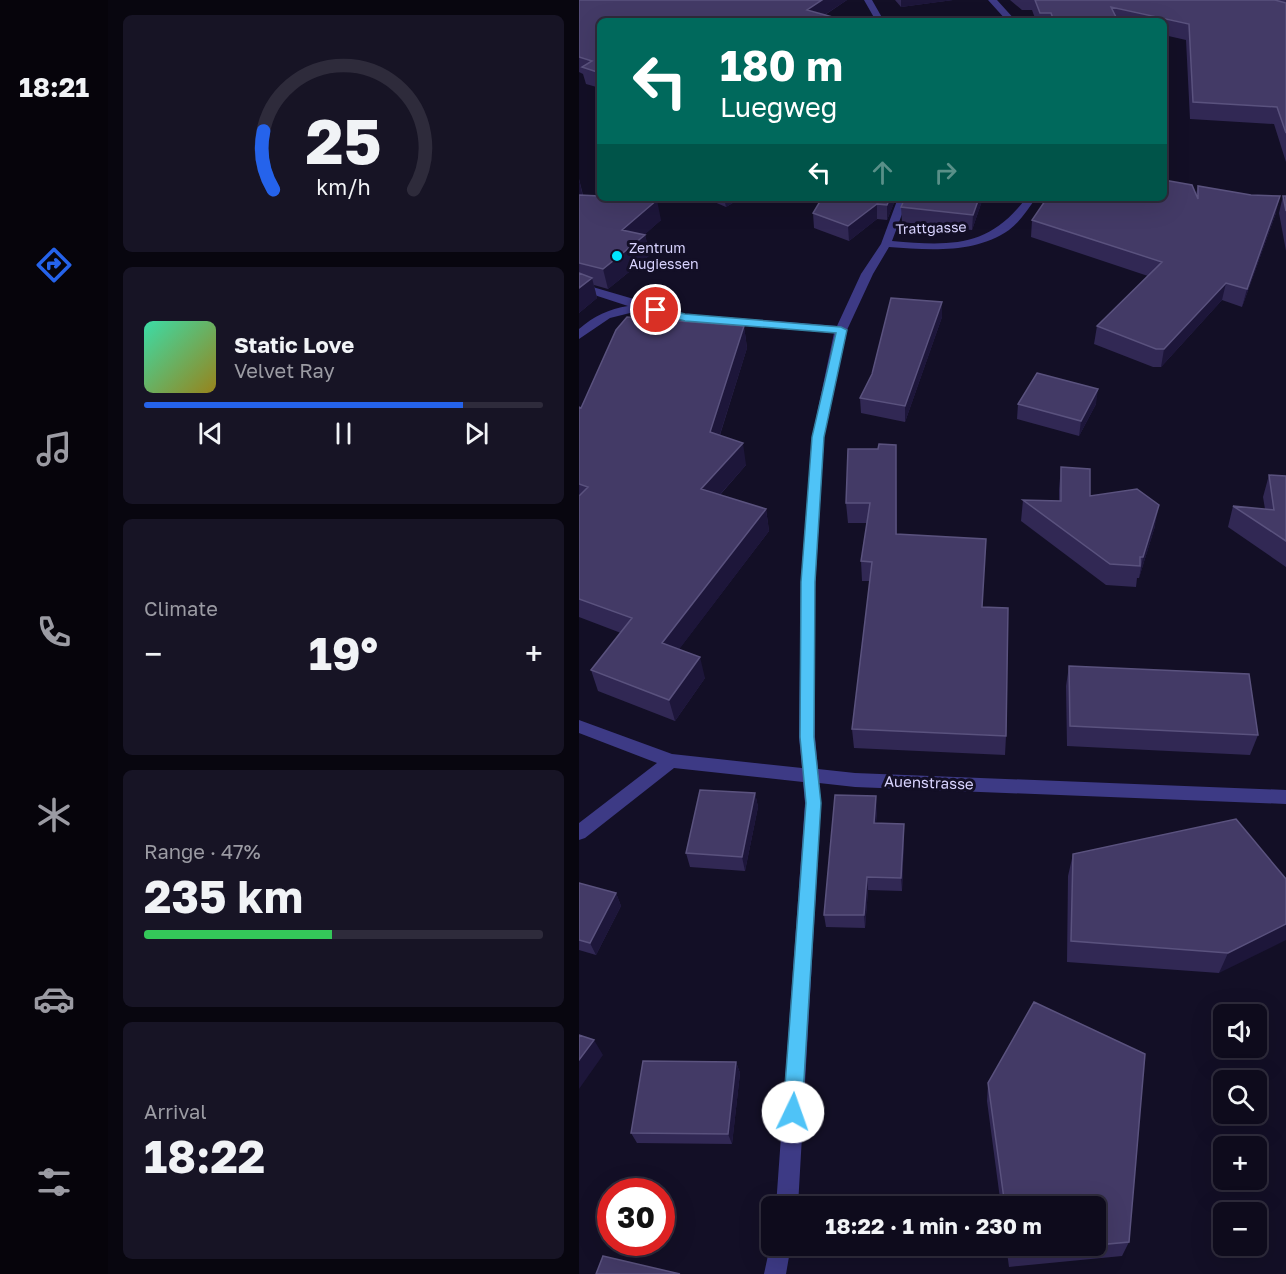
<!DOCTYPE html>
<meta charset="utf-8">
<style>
body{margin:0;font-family:"Golos Text",sans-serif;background:#171425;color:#f1f3f6;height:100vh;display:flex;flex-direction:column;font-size:22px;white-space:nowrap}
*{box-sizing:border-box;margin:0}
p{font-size:20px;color:#9b9ba3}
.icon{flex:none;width:33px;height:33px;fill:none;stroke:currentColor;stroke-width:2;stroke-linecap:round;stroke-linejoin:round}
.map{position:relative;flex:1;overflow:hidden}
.sheet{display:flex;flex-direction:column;gap:15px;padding:15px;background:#08060f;width:471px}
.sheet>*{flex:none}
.banner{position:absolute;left:18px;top:18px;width:570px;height:183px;border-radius:9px;box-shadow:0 6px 24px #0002,0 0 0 2px #2e2b3b;background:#00695c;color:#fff;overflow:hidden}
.controls{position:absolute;left:634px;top:1004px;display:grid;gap:12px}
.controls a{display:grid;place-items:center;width:54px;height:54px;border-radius:9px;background:#0e0b1c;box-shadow:0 6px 24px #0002,0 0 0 2px #2e2b3b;font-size:30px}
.speed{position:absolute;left:18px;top:1178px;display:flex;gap:12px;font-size:30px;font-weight:700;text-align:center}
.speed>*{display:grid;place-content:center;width:78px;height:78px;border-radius:50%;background:#0e0b1c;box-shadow:0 6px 24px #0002,0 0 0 2px #2e2b3b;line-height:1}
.speed .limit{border:9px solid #d22;background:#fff;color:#111}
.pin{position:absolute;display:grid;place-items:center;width:51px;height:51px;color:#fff;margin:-26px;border:3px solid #fff;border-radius:50%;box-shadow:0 2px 6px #0007}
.me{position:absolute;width:66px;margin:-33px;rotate:3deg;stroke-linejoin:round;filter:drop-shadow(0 0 4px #0008)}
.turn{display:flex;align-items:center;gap:21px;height:126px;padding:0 24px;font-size:27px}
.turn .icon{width:78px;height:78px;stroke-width:2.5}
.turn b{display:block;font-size:42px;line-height:51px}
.lanes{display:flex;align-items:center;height:57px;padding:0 24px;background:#0003;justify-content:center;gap:30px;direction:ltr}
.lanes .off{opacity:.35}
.big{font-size:45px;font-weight:700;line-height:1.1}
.sheet .widget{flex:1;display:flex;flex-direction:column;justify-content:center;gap:9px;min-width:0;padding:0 21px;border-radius:9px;background:#171425}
.sheet .dial{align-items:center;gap:0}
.dial svg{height:156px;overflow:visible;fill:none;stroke:#2e2b3b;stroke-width:7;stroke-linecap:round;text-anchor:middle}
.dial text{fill:#f1f3f6;stroke:none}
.song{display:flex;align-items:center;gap:18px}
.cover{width:72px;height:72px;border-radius:9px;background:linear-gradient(135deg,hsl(160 70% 55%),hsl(50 70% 35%))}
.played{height:6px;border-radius:3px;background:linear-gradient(90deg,#2563eb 80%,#2e2b3b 80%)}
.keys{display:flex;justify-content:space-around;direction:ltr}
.heat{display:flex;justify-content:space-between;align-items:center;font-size:33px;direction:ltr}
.charge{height:9px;border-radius:4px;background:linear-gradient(90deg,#34c759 47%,#2e2b3b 0)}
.trip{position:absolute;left:182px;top:1196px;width:345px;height:60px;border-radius:9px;background:#0e0b1c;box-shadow:0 6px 24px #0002,0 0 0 2px #2e2b3b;font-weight:700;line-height:60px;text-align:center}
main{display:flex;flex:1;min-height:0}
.tab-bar{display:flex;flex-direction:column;width:108px;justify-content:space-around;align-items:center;background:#06040b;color:#9b9ba3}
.tab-bar .icon{width:42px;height:42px}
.tab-bar .selected{color:#2563eb}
.tab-bar b{font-size:27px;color:#f1f3f6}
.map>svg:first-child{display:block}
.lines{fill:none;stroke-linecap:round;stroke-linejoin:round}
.street{fill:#3d3a85;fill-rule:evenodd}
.wall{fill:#312854}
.shaded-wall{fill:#1d163a}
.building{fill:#433a66;stroke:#5a527e;stroke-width:1.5}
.route{fill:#4fc3f7;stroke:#337fa1;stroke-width:1.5}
.poi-dot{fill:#00e5ff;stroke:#130f26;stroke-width:2}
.labels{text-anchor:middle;stroke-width:6;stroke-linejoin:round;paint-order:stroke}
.far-street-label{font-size:14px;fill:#d9d4ff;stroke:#130f26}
.far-poi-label{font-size:14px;fill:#d9d4ff;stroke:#130f26;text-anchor:start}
.street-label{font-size:15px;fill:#d9d4ff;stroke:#130f26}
</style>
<main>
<nav class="tab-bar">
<b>18:21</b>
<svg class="icon selected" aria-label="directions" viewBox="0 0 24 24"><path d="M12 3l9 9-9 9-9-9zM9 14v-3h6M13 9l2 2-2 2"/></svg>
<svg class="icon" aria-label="music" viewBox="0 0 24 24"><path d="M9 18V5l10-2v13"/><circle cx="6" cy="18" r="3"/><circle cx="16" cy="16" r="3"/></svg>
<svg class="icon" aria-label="phone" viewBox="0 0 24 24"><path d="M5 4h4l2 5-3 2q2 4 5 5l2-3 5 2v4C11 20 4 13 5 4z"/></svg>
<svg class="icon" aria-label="climate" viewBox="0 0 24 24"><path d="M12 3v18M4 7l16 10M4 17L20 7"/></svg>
<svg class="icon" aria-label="car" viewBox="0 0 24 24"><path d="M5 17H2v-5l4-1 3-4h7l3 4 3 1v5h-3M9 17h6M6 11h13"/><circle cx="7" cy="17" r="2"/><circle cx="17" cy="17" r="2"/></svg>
<svg class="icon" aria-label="filters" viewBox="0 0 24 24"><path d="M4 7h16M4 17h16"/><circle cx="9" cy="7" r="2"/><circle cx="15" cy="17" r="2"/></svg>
</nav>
<section class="sheet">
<div class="widget dial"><svg viewBox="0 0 100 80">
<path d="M14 69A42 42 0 1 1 86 69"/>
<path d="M14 69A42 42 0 0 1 9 39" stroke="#2563eb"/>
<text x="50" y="56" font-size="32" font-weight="700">25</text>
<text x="50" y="72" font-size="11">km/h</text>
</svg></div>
<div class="widget">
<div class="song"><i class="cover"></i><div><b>Static Love</b><p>Velvet Ray</p></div></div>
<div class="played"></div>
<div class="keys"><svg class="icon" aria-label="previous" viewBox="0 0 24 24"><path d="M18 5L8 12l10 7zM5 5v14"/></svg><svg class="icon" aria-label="pause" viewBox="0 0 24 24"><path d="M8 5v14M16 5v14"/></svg><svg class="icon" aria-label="next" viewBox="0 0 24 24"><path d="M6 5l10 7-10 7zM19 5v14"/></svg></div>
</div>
<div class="widget"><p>Climate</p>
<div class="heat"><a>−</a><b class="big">19°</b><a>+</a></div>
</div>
<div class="widget"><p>Range · 47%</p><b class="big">235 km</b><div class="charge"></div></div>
<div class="widget"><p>Arrival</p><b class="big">18:22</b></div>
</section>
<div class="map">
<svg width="707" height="1274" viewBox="0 0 707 1274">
<rect width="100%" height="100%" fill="#130f26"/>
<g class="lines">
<path class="street" d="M 285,0 L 293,0 L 305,21 L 297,21 Z
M 409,0 L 418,0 L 437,21 L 428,21 Z
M 319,198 L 329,198 L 313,241 C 371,246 410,248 447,198 L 457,198 C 449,209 441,222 430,230 C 396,254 349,250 310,247 L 294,274 L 268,330 L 245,437 L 236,589 L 236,737 L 239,769 L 276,773 L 707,790 L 707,804 L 276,787 L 240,783 L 242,803 L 219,1206 L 197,1206 L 226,803 L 224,782 L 95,768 L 6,838 L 0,840 L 0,823 L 78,763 L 0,733 L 0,720 L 93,754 L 223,768 L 220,737 L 222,589 L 233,437 L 255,333 L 106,320 L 63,310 L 31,318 L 0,339 L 0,329 C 15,316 30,309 49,306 L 0,290 L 0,283 L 106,314 L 258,326 L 282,274 L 302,244 Z
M 192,1241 L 192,1245 L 212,1245 L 207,1274 L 185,1274 Z"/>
</g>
<path class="wall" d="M 0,0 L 268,0 L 246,15 L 21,21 L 21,88 L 7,84 L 4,74 L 0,72 Z
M 316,0 L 374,0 L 322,7 Z
M 431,0 L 707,0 L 707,162 L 695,124 L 611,119 L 607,40 L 585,35 L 585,21 L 457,21 L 453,10 L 443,10 Z
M 0,179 L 4,195 L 82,220 L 66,234 L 66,235 L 71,255 L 29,289 L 15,285 L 18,298 L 0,313 Z
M 619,186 L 697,213 L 663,307 L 643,300 L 582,367 L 574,367 L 515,344 L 518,326 L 569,276 L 452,237 L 453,220 L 617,194 Z
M 704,196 L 707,196 L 707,251 L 700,213 Z
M 126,198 L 162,198 L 147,207 Z
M 317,198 L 308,220 L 298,219 L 270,241 L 235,228 L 234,213 Z
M 326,198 L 404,198 L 393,230 L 323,222 L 322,207 Z
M 363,302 L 363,317 L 326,422 L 282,413 L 281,398 Z
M 165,326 L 168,348 L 141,435 L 167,465 L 141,495 L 187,509 L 190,531 L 100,649 L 126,678 L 96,721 L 19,691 L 12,670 L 42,633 L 0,617 L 0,407 L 2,408 Z
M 439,404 L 517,404 L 500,436 L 438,419 Z
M 317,465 L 318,535 L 403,607 L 427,736 L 426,755 L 275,748 L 273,729 L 291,581 L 283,581 L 282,561 L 288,523 L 269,523 L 267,503 Z
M 482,467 L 511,496 L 576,526 L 560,578 L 558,578 L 557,587 L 527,585 L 442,521 L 444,500 L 480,501 L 480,489 Z
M 690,475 L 707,476 L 707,567 L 649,527 L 654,506 L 686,509 L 684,497 Z
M 490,666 L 679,735 L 671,755 L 488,746 L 487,686 Z
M 176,793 L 179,807 L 166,871 L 111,867 L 107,853 Z
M 298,810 L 297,823 L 325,824 L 325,838 L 323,891 L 289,890 L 286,928 L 247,927 L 245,915 Z
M 494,854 L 707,879 L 640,973 L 488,962 L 489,876 Z
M 0,883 L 37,893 L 42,906 L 17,955 L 0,950 Z
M 157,1062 L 161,1073 L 153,1144 L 58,1143 L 52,1133 Z
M 409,1083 L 550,1242 L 543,1256 L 430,1267 L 427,1245 L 516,1245 L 516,1206 L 422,1206 L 408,1101 Z"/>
<path class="shaded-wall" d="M 243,0 L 268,0 L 236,21 L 228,10 Z
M 322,0 L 374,0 L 322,7 Z
M 0,179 L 4,197 L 0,205 Z
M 701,196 L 697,213 L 663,307 L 668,289 Z
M 145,198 L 162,198 L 147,207 Z
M 311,198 L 317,198 L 308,220 L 308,205 Z
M 400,198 L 404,198 L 393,230 L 394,215 Z
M 78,200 L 82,220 L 54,245 L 66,235 L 71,255 L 29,289 L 24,269 L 43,230 Z
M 298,204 L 298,219 L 270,241 L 269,226 Z
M 13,278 L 18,298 L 0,313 L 0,288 Z
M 647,283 L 643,300 L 582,367 L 585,349 Z
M 363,302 L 363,317 L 326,422 L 326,406 Z
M 165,326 L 168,348 L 135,453 L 131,432 Z
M 519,389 L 517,404 L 500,436 L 502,421 Z
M 164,443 L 167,465 L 127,510 L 122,489 Z
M 580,505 L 576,526 L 560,578 L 564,557 Z
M 187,509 L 190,531 L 89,664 L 83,643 Z
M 121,657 L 126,678 L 96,721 L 90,700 Z
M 176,793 L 179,807 L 166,871 L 163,857 Z
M 297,796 L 298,810 L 296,837 L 295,823 Z
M 325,824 L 325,838 L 323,891 L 322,878 Z
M 288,877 L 289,890 L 286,928 L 285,915 Z
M 37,893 L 42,906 L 17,955 L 11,943 Z
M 707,924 L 707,940 L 640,973 L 649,953 Z
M 15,1040 L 24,1055 L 0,1089 L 0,1060 Z
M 157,1062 L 161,1073 L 153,1144 L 149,1134 Z"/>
<path class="building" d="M 0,0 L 243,0 L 228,10 L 268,21 L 21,21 L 21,73 L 3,67 L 13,61 L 0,57 Z
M 456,0 L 696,0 L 707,3 L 707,133 L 698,107 L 614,102 L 610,24 L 532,7 L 539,21 L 494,21 L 494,20 L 475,21 L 472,13 L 461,13 Z
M 585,180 L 613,185 L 619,199 L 619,186 L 672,195 L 701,196 L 668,289 L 647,283 L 585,349 L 577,349 L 518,326 L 583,262 L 453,220 L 468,198 L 585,198 Z
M 0,195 L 21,196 L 21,198 L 47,198 L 78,200 L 43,230 L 66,235 L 24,269 L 0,263 Z
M 704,196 L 707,196 L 707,211 Z
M 243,198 L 311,198 L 308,205 L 298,204 L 269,226 L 234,213 Z
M 326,198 L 400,198 L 394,215 L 322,207 Z
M 0,273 L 13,278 L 0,288 Z
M 312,298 L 363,302 L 326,406 L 281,398 L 293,374 Z
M 48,317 L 165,326 L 131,432 L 164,443 L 122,489 L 187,509 L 83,643 L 121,657 L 90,700 L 12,670 L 53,618 L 0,599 L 0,496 L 9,487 L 0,484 L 0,407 L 2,408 L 37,330 Z
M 458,373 L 519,389 L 502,421 L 439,404 Z
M 300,444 L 317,445 L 317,534 L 407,539 L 403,607 L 429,608 L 427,736 L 273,729 L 293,562 L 282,561 L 291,503 L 267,503 L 269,449 L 299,449 Z
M 482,467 L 511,469 L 511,496 L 558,489 L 580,505 L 564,557 L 561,557 L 561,566 L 531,564 L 444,500 L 482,501 Z
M 690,475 L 707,476 L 707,541 L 654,506 L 695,510 Z
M 490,666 L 670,674 L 679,735 L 491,726 Z
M 121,790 L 176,793 L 163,857 L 107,853 Z
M 256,795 L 297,796 L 295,823 L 325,824 L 322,878 L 288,877 L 285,915 L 245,915 Z
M 657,819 L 707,879 L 707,924 L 649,953 L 492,941 L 494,854 Z
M 0,883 L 37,893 L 11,943 L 0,940 Z
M 455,1002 L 566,1054 L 550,1242 L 433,1253 L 432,1245 L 516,1245 L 516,1206 L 426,1206 L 409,1083 Z
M 0,1035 L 15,1040 L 0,1060 Z
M 64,1061 L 157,1062 L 149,1134 L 52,1133 Z
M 24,1256 L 101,1274 L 17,1274 Z"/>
<path class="route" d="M 77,307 L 106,314 L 262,327 L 268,330 L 245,437 L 236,582 L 235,737 L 242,803 L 223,1112 L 220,1119 L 214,1121 L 207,1119 L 204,1112 L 227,803 L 221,737 L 222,582 L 233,437 L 257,333 L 106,321 L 73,312 L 71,310 Z"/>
<circle class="poi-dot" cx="38" cy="256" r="6"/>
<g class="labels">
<g class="far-street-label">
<text transform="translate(352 228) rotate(-2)" y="5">Trattgasse</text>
</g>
<g class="far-poi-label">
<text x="50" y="253">Zentrum<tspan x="50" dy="16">Augiessen</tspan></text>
</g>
<g class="street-label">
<text transform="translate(350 783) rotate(2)" y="5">Auenstrasse</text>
</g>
</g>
</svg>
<div class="controls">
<a><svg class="icon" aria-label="sound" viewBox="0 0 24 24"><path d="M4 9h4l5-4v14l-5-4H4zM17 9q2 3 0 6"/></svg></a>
<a><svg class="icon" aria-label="search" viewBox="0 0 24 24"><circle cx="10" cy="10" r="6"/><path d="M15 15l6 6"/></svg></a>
<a>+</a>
<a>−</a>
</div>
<div class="speed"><div class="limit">30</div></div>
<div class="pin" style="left:77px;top:310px;background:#d93025"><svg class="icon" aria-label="arrive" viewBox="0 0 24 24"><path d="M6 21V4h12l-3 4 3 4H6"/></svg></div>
<svg class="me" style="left:214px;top:1112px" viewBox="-20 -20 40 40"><circle r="19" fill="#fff"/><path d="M0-13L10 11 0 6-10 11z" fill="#4fc3f7"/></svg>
<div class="trip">18:22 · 1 min · 230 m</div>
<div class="banner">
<div class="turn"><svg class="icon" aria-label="left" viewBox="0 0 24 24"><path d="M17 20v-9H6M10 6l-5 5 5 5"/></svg><div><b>180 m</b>Luegweg</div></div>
<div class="lanes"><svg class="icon" aria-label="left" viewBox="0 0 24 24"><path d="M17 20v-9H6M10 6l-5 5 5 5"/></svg><svg class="icon off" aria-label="ahead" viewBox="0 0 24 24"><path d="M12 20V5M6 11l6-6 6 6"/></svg><svg class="icon off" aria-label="right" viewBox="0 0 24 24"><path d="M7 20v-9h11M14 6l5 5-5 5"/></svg></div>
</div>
</div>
</main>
